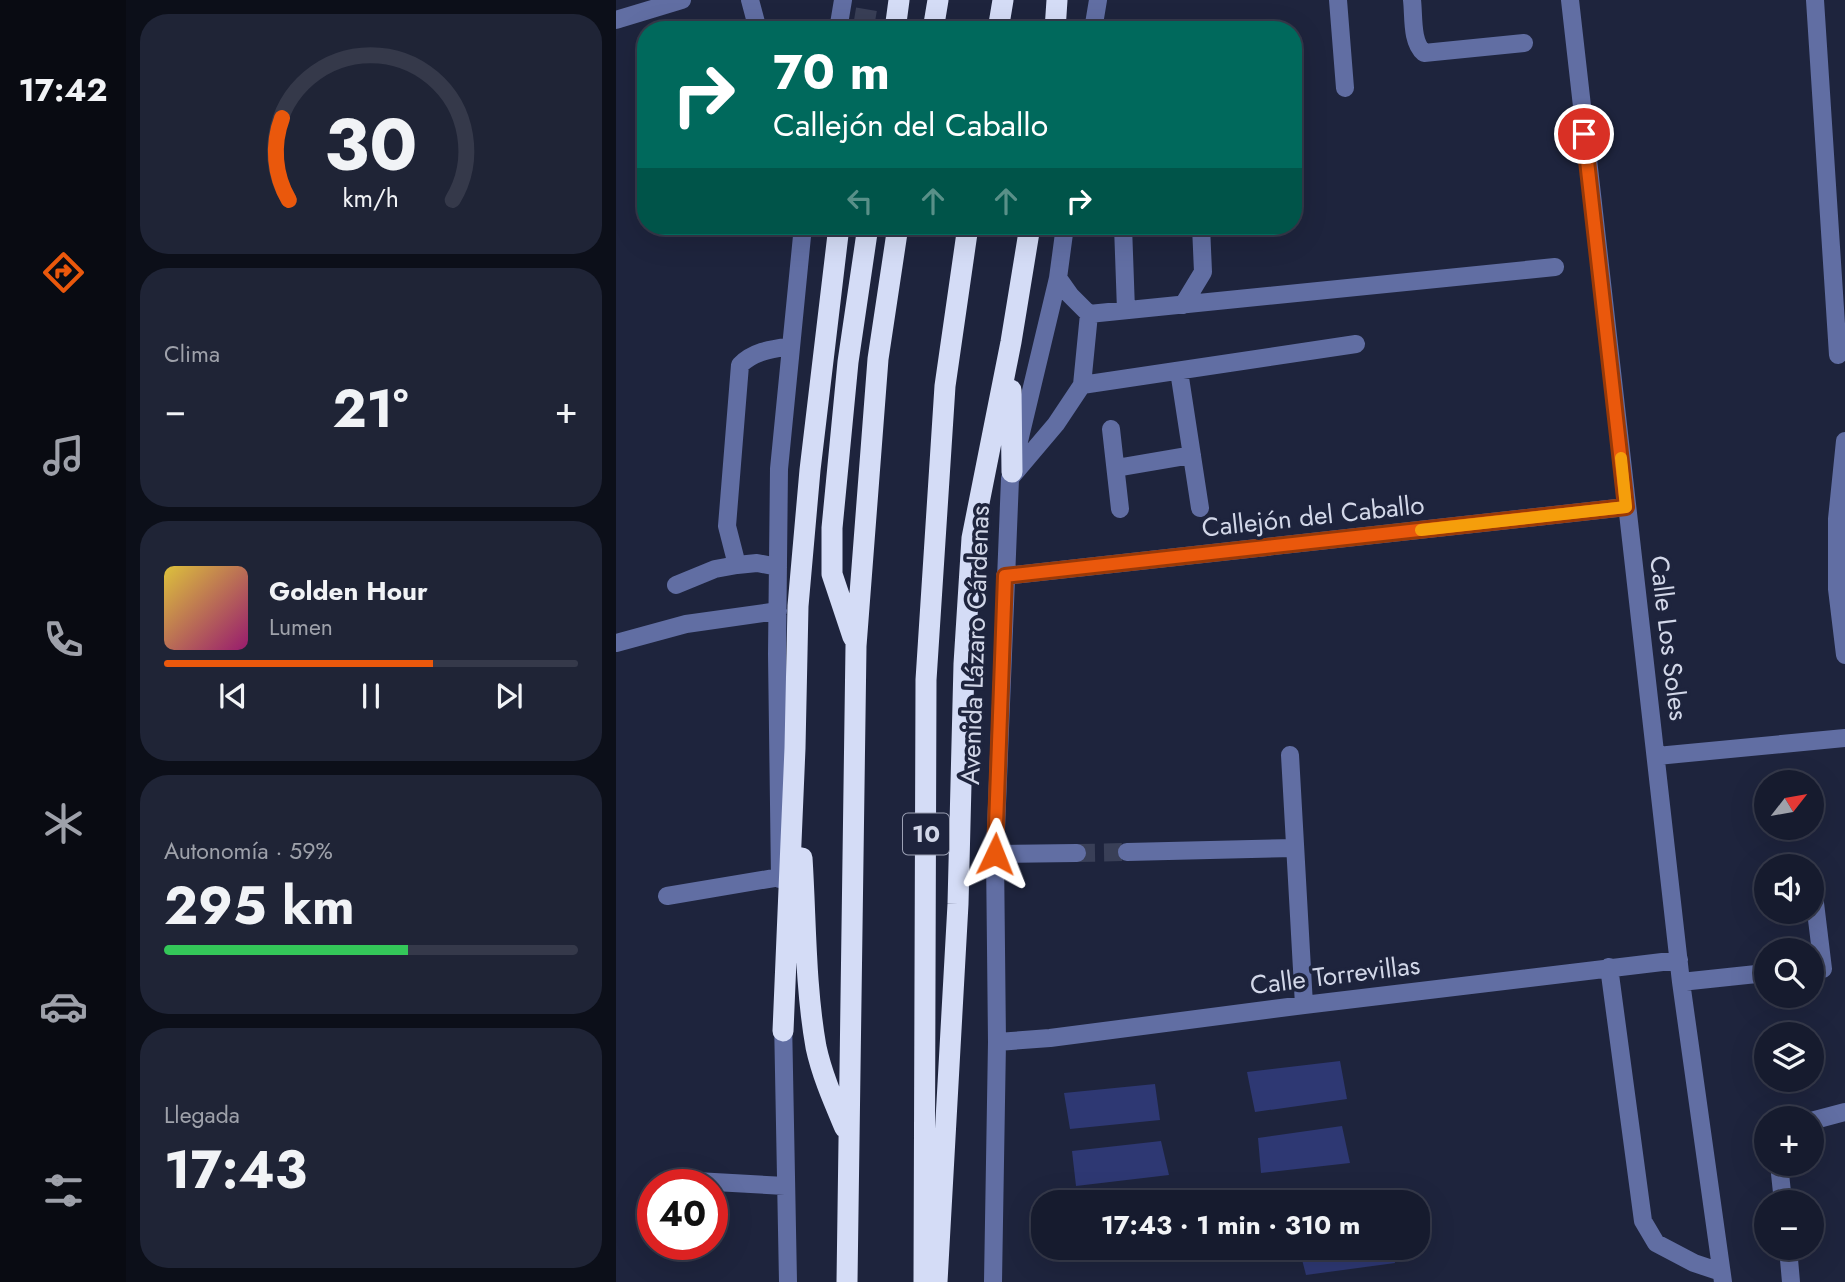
<!DOCTYPE html>
<html lang="es">
<meta charset="utf-8">
<style>
body{margin:0;font-family:Jost,sans-serif;background:#1f2436;color:#f1f3f6;height:100vh;display:flex;flex-direction:column;font-size:26px;white-space:nowrap}
*{box-sizing:border-box;margin:0}
p{font-size:23px;color:#9ea1aa}
.icon{flex:none;width:38px;height:38px;fill:none;stroke:currentColor;stroke-width:2;stroke-linecap:round;stroke-linejoin:round}
.map{position:relative;flex:1;overflow:hidden}
.details{display:flex;flex-direction:column;gap:14px;padding:14px;background:#0c0f19;width:490px}
.details>*{flex:none}
.top-card{position:absolute;left:21px;top:21px;width:665px;height:214px;border-radius:28px;box-shadow:0 7px 28px #0002,0 0 0 2px #35394a;background:#00695c;color:#fff;overflow:hidden}
.needle{width:46px;rotate:59deg}
.tools{position:absolute;left:1138px;top:770px;display:grid;gap:14px}
.tools a{display:grid;place-items:center;width:70px;height:70px;border-radius:50%;background:#161b2e;box-shadow:0 7px 28px #0002,0 0 0 2px #35394a;font-size:35px}
.speed{position:absolute;left:21px;top:1169px;display:flex;gap:14px;font-size:35px;font-weight:700;text-align:center}
.speed>*{display:grid;place-content:center;width:91px;height:91px;border-radius:50%;background:#161b2e;box-shadow:0 7px 28px #0002,0 0 0 2px #35394a;line-height:1}
.speed .limit{border:10px solid #d22;background:#fff;color:#111}
.pin{position:absolute;display:grid;place-items:center;width:60px;height:60px;color:#fff;margin:-30px;border:4px solid #fff;border-radius:50%;box-shadow:0 2px 7px #0007}
.me{position:absolute;width:77px;margin:-38px;rotate:2deg;stroke-linejoin:round;filter:drop-shadow(0 0 5px #0008)}
.turn{display:flex;align-items:center;gap:24px;height:147px;padding:0 21px;font-size:32px}
.turn .icon{width:91px;height:91px;stroke-width:2.5}
.turn b{display:block;font-size:49px;line-height:60px}
.lanes{display:flex;align-items:center;height:66px;padding:0 21px;background:#0003;justify-content:center;gap:35px;direction:ltr}
.lanes .off{opacity:.35}
.big{font-size:52px;font-weight:700;line-height:1.1}
.details .widget{flex:1;display:flex;flex-direction:column;justify-content:center;gap:10px;min-width:0;padding:0 24px;border-radius:28px;background:#1f2436}
.details .dial{align-items:center;gap:0}
.dial svg{height:182px;overflow:visible;fill:none;stroke:#35394a;stroke-width:7;stroke-linecap:round;text-anchor:middle}
.dial text{fill:#f1f3f6;stroke:none}
.song{display:flex;align-items:center;gap:21px}
.cover{width:84px;height:84px;border-radius:10px;background:linear-gradient(135deg,hsl(50 70% 55%),hsl(320 70% 35%))}
.played{height:7px;border-radius:4px;background:linear-gradient(90deg,#ea580c 65%,#35394a 65%)}
.keys{display:flex;justify-content:space-around;direction:ltr}
.heat{display:flex;justify-content:space-between;align-items:center;font-size:38px;direction:ltr}
.charge{height:10px;border-radius:5px;background:linear-gradient(90deg,#34c759 59%,#35394a 0)}
.trip{position:absolute;left:415px;top:1190px;width:399px;height:70px;border-radius:28px;background:#161b2e;box-shadow:0 7px 28px #0002,0 0 0 2px #35394a;font-weight:700;line-height:70px;text-align:center}
main{display:flex;flex:1;min-height:0}
.menu{display:flex;flex-direction:column;width:126px;justify-content:space-around;align-items:center;background:#090b12;color:#9ea1aa}
.menu .icon{width:49px;height:49px}
.menu .active{color:#ea580c}
.menu b{font-size:32px;color:#f1f3f6}
.map>svg:first-child{display:block}
.green{fill:#2e3873}
.lines{fill:none;stroke-linecap:round;stroke-linejoin:round}
.minor-tunnel{stroke:#393f57;stroke-width:18;stroke-dasharray:18 9;stroke-linecap:butt}
.highway-tunnel{stroke:#393f57;stroke-width:21;stroke-dasharray:21 10;stroke-linecap:butt}
.minor{stroke:#616ea3;stroke-width:18}
.highway{stroke:#d4dcf6;stroke-width:21}
.route-casing{stroke:#983908;stroke-width:18}
.route{stroke:#ea580c;stroke-width:12}
.slow{stroke:#f59e0b;stroke-width:12}
.labels{text-anchor:middle;stroke-width:7;stroke-linejoin:round;paint-order:stroke}
.shield{fill:#1e243d;stroke:#9ca1b5;stroke-width:2}
.shield-label{font-size:24px;font-weight:bold;fill:#d2d7e8}
.street-label{font-size:26px;fill:#d2d7e8;stroke:#1e243d}
</style>
<main>
<nav class="menu">
<b>17:42</b>
<svg class="icon active" aria-label="directions" viewBox="0 0 24 24"><path d="M12 3l9 9-9 9-9-9zM9 14v-3h6M13 9l2 2-2 2"/></svg>
<svg class="icon" aria-label="music" viewBox="0 0 24 24"><path d="M9 18V5l10-2v13"/><circle cx="6" cy="18" r="3"/><circle cx="16" cy="16" r="3"/></svg>
<svg class="icon" aria-label="phone" viewBox="0 0 24 24"><path d="M5 4h4l2 5-3 2q2 4 5 5l2-3 5 2v4C11 20 4 13 5 4z"/></svg>
<svg class="icon" aria-label="climate" viewBox="0 0 24 24"><path d="M12 3v18M4 7l16 10M4 17L20 7"/></svg>
<svg class="icon" aria-label="car" viewBox="0 0 24 24"><path d="M5 17H2v-5l4-1 3-4h7l3 4 3 1v5h-3M9 17h6M6 11h13"/><circle cx="7" cy="17" r="2"/><circle cx="17" cy="17" r="2"/></svg>
<svg class="icon" aria-label="filters" viewBox="0 0 24 24"><path d="M4 7h16M4 17h16"/><circle cx="9" cy="7" r="2"/><circle cx="15" cy="17" r="2"/></svg>
</nav>
<section class="details">
<div class="widget dial"><svg viewBox="0 0 100 80">
<path d="M14 69A42 42 0 1 1 86 69"/>
<path d="M14 69A42 42 0 0 1 11 33" stroke="#ea580c"/>
<text x="50" y="56" font-size="32" font-weight="700">30</text>
<text x="50" y="72" font-size="11">km/h</text>
</svg></div>
<div class="widget"><p>Clima</p>
<div class="heat"><a>−</a><b class="big">21°</b><a>+</a></div>
</div>
<div class="widget">
<div class="song"><i class="cover"></i><div><b>Golden Hour</b><p>Lumen</p></div></div>
<div class="played"></div>
<div class="keys"><svg class="icon" aria-label="previous" viewBox="0 0 24 24"><path d="M18 5L8 12l10 7zM5 5v14"/></svg><svg class="icon" aria-label="pause" viewBox="0 0 24 24"><path d="M8 5v14M16 5v14"/></svg><svg class="icon" aria-label="next" viewBox="0 0 24 24"><path d="M6 5l10 7-10 7zM19 5v14"/></svg></div>
</div>
<div class="widget"><p>Autonomía · 59%</p><b class="big">295 km</b><div class="charge"></div></div>
<div class="widget"><p>Llegada</p><b class="big">17:43</b></div>
</section>
<div class="map">
<svg width="1229" height="1282" viewBox="0 0 1229 1282">
<rect width="100%" height="100%" fill="#1e243d"/>
<path class="green" d="M 724,1061 L 731,1099 L 639,1112 L 631,1072 Z
M 539,1084 L 544,1120 L 454,1129 L 448,1093 Z
M 726,1126 L 734,1163 L 645,1173 L 642,1138 Z
M 545,1141 L 553,1175 L 460,1186 L 456,1151 Z
M 453,1248 L 547,1248 L 548,1251 L 455,1262 Z
M 683,1248 L 777,1248 L 779,1263 L 690,1275 Z"/>
<g class="lines">
<path class="minor-tunnel" d="M 461,853 L 511,852"/>
<path class="highway-tunnel" d="M 247,30 L 252,0"/>
<path class="minor" d="M 134,0 L 142,30
M 722,0 L 729,88
M 796,0 C 798,16 795,42 808,53 L 908,43
M 954,0 L 1065,982 L 1107,1282
M 1199,0 L 1222,355
M 0,20 L 66,0
M 222,30 L 227,0
M 477,30 L 482,0
M 507,226 L 510,310
M 567,305 L 587,272 L 585,226
M 473,314 L 939,267
M 563,371 L 584,508
M 466,385 L 740,344
M 495,429 L 504,509
M 1229,441 L 1221,519 L 1221,589 L 1229,655
M 500,468 L 576,455
M 396,476 L 440,424 L 466,385 L 473,314 L 454,295 L 442,278
M 162,567 L 141,563 L 121,565 L 111,526 L 124,365 C 138,351 156,349 175,346
M 389,576 L 1010,507
M 60,585 L 99,569 L 121,565
M 0,643 L 70,624 L 162,611
M 674,755 L 688,1005
M 1041,756 L 1229,738
M 511,852 L 679,848
M 379,854 L 461,853
M 164,879 L 161,654 L 163,469 L 187,226
M 51,896 L 164,877
M 993,967 L 1027,1221 L 1040,1243 L 1078,1263 L 1105,1272
M 1195,970 L 1207,969 L 1199,903
M 1065,982 L 1150,973
M 167,1019 L 172,1282
M 381,1042 L 434,1038 L 688,1005 L 1063,960
M 1195,1121 L 1229,1112
M 1163,1164 L 1167,1202
M 62,1180 L 169,1186
M 1172,1248 L 1175,1282
M 377,1282 L 381,1042 L 379,854 L 394,479 L 442,278 L 449,226"/>
<path class="highway" d="M 279,30 L 283,0
M 317,30 L 322,0
M 382,30 L 387,0
M 439,30 L 441,0
M 395,390 L 396,472
M 237,637 L 216,574 L 216,528 L 232,362 L 252,226
M 186,858 C 190,920 189,985 200,1047 C 206,1075 218,1102 229,1128
M 167,1031 L 179,748 L 182,606 L 194,470 L 223,226
M 231,1282 L 240,646 L 262,359 L 282,226
M 308,1282 L 310,680 L 329,386 L 352,226
M 321,1282 L 342,904 L 348,664 L 356,538 L 395,342 L 414,226"/>
</g>
<g class="lines">
<g class="route-casing">
<path id="route" d="M 379,854 L 389,576 L 1010,507 L 968,134"/>
</g>
<use href="#route" class="route"/>
<path class="slow" d="M 805,530 L 1010,507 L 1005,458"/>
</g>
<g class="labels">
<rect class="shield" x="287" y="813.5" width="46" height="41" rx="5"/>
<g class="shield-label">
<text x="310" y="842">10</text>
</g>
<g class="street-label">
<text transform="translate(697 516) rotate(-6)" y="9">Callejón del Caballo</text>
<text transform="translate(1053 638) rotate(83)" y="9">Calle Los Soles</text>
<text transform="translate(359 645) rotate(-88)" y="9">Avenida Lázaro Cárdenas</text>
<text transform="translate(719 975) rotate(-7)" y="9">Calle Torrevillas</text>
</g>
</g>
</svg>
<div class="tools">
<a><svg class="needle" viewBox="-14 -14 28 28"><path d="M0-13l5 13h-10z" fill="#e53935"/><path d="M0 13l5-13h-10z" fill="#9ea1aa"/></svg></a>
<a><svg class="icon" aria-label="sound" viewBox="0 0 24 24"><path d="M4 9h4l5-4v14l-5-4H4zM17 9q2 3 0 6"/></svg></a>
<a><svg class="icon" aria-label="search" viewBox="0 0 24 24"><circle cx="10" cy="10" r="6"/><path d="M15 15l6 6"/></svg></a>
<a><svg class="icon" aria-label="layers" viewBox="0 0 24 24"><path d="M12 4l9 5-9 5-9-5zM3 14l9 5 9-5"/></svg></a>
<a>+</a>
<a>−</a>
</div>
<div class="speed"><div class="limit">40</div></div>
<div class="pin" style="left:968px;top:134px;background:#d93025"><svg class="icon" aria-label="arrive" viewBox="0 0 24 24"><path d="M6 21V4h12l-3 4 3 4H6"/></svg></div>
<svg class="me" style="left:379px;top:854px" viewBox="-20 -20 40 40"><path d="M0-17L14 15 0 8-14 15z" fill="#ea580c" stroke="#fff" stroke-width="4"/></svg>
<div class="trip">17:43 · 1 min · 310 m</div>
<div class="top-card">
<div class="turn"><svg class="icon" aria-label="right" viewBox="0 0 24 24"><path d="M7 20v-9h11M14 6l5 5-5 5"/></svg><div><b>70 m</b>Callejón del Caballo</div></div>
<div class="lanes"><svg class="icon off" aria-label="left" viewBox="0 0 24 24"><path d="M17 20v-9H6M10 6l-5 5 5 5"/></svg><svg class="icon off" aria-label="ahead" viewBox="0 0 24 24"><path d="M12 20V5M6 11l6-6 6 6"/></svg><svg class="icon off" aria-label="ahead" viewBox="0 0 24 24"><path d="M12 20V5M6 11l6-6 6 6"/></svg><svg class="icon" aria-label="right" viewBox="0 0 24 24"><path d="M7 20v-9h11M14 6l5 5-5 5"/></svg></div>
</div>
</div>
</main>
